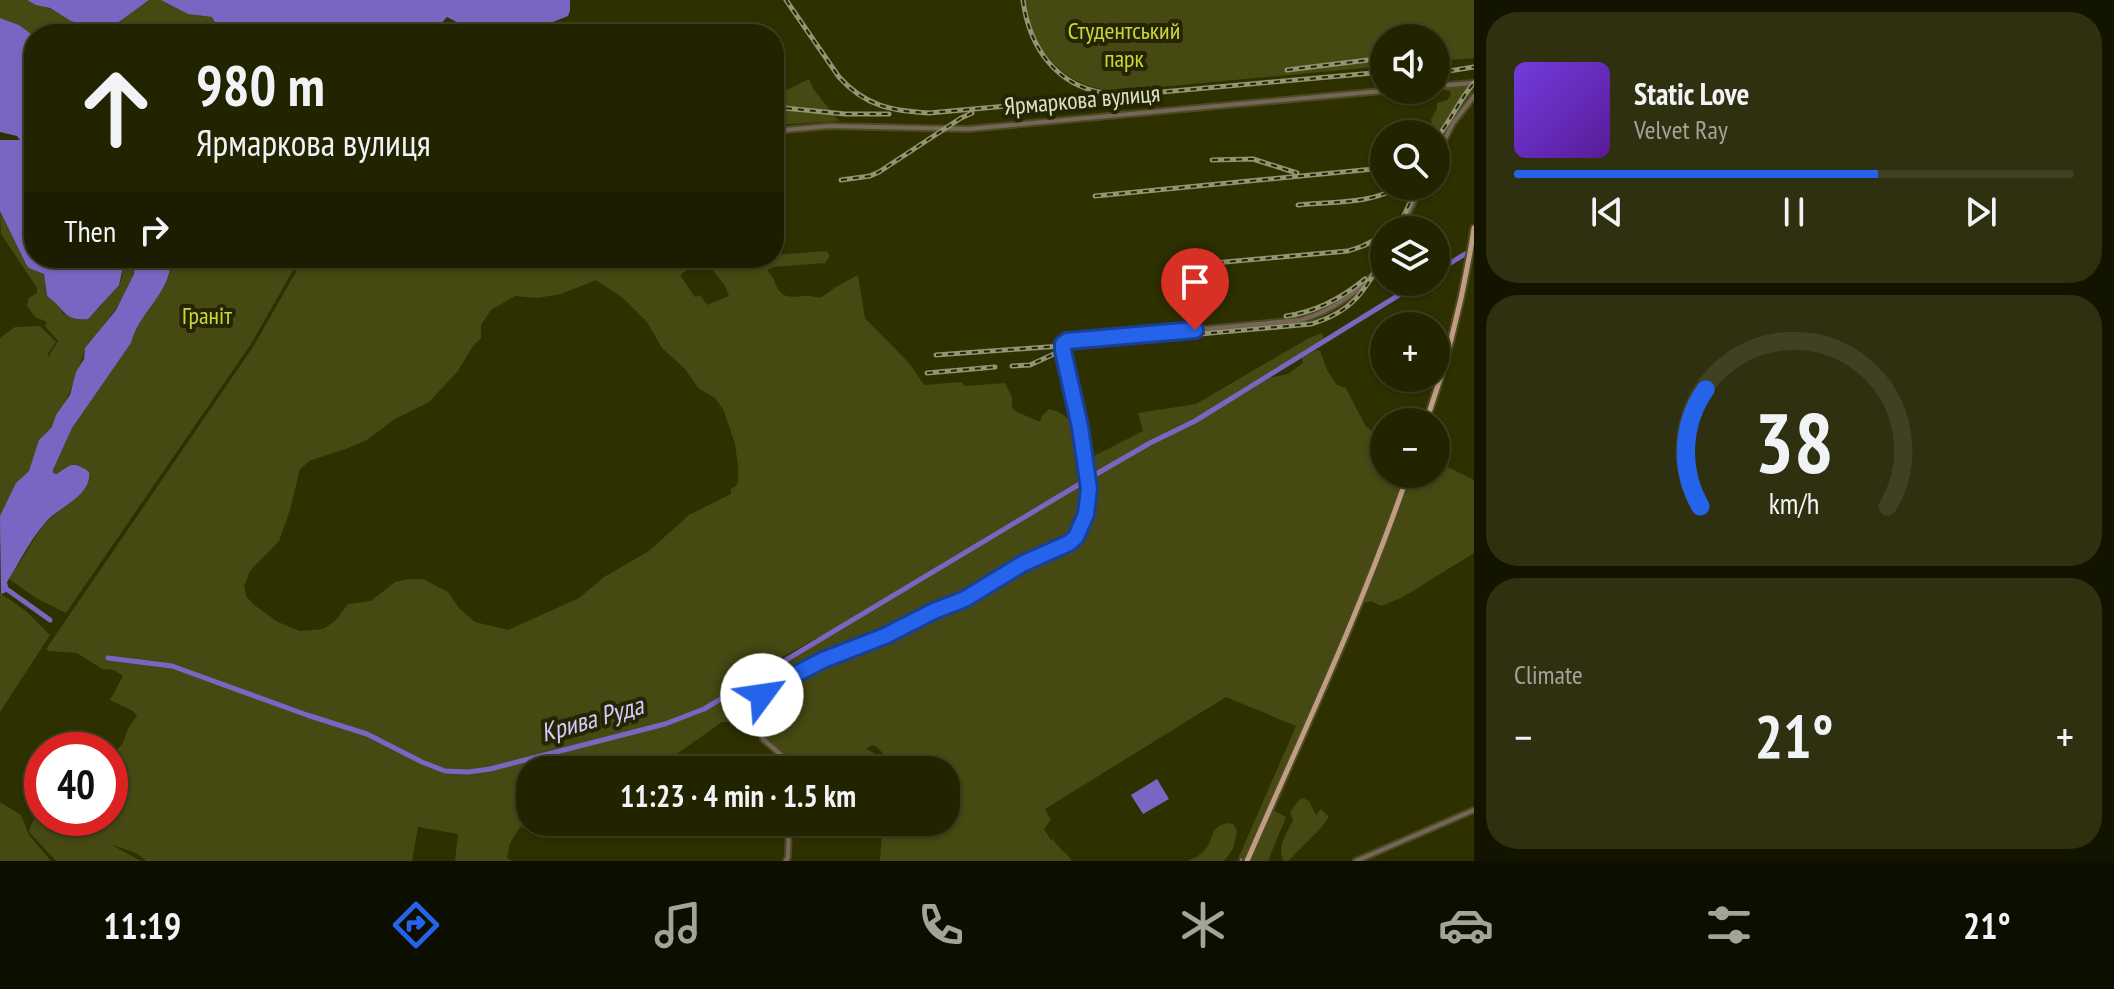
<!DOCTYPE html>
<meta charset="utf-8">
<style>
body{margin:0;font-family:"PT Sans Narrow",sans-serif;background:#2e300f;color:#f1f3f6;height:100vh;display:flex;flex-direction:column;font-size:30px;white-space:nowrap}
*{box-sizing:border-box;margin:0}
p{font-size:26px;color:#a2a499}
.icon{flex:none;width:44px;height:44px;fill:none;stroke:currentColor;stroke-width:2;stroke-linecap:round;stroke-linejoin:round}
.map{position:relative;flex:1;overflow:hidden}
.side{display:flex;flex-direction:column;gap:12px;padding:12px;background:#131400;width:640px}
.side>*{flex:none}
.banner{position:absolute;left:24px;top:24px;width:760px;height:244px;border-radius:32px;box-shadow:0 2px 6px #0004,0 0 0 2px #3f4122;background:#222400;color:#f1f3f6;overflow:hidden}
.controls{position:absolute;left:1370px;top:24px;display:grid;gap:16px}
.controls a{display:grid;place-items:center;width:80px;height:80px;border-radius:50%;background:#222400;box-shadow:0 2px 6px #0004,0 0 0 2px #3f4122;font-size:40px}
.speed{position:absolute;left:24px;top:732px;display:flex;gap:16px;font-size:40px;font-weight:700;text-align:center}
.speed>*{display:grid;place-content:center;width:104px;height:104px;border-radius:50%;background:#222400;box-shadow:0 2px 6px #0004,0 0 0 2px #3f4122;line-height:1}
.speed .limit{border:12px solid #d22;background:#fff;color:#111}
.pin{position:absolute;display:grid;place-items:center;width:68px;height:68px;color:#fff;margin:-82px -34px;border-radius:50% 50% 50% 0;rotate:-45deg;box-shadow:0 0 8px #0007}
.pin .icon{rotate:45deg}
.me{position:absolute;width:88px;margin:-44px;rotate:59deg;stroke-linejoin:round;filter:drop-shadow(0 0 6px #0008)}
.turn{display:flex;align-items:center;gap:28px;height:168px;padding:0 40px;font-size:36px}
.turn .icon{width:104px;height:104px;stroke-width:2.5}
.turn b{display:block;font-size:56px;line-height:68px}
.then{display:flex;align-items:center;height:76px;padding:0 40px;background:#0003;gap:16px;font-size:30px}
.big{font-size:60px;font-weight:700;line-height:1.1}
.side .widget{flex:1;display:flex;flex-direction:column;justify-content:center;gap:12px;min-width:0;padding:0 28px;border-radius:32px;background:#2e300f}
.side .dial{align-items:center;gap:0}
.dial svg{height:208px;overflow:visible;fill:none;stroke:#3f4122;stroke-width:7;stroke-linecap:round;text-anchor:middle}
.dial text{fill:#f1f3f6;stroke:none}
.song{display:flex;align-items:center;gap:24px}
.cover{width:96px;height:96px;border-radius:12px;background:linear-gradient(135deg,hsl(260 70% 55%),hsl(270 70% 35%))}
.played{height:8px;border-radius:4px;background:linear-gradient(90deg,#2563eb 65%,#3f4122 65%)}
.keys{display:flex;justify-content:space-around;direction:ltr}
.heat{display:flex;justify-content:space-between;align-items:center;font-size:44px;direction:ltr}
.trip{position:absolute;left:516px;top:756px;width:444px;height:80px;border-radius:32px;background:#222400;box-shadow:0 2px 6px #0004,0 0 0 2px #3f4122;font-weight:700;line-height:80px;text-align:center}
.tab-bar{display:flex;height:128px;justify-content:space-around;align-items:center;background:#0e0e00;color:#a2a499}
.tab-bar .icon{width:56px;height:56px}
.tab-bar .on{color:#2563eb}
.tab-bar b{font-size:36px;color:#f1f3f6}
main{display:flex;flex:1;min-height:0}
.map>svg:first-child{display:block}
.green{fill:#464912;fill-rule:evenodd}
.water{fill:#7b65c2}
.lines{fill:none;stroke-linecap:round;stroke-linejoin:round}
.stream{stroke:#7b65c2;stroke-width:2}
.river{stroke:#7b65c2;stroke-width:5}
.minor-casing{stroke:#4a4c20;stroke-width:8}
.major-casing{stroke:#4a4c20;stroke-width:9}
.minor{stroke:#78655a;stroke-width:4}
.major{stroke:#c29b84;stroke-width:5}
.rail-casing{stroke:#929472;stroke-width:5}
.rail{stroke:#242603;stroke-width:2;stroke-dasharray:6;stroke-linecap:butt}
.route-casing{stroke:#184099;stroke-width:20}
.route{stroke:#2563eb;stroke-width:14}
.labels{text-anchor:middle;stroke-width:8;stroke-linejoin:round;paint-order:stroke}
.park-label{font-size:24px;fill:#cfd638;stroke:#242603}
.street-label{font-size:24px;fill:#dee1c8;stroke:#242603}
.water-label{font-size:26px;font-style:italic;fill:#d4ccfe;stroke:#242603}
</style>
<main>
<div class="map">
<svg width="1474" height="861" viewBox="0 0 1474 861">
<rect width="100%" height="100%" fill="#2e3000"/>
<path class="green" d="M 0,0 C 8,0 18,0 26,0 C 53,7 75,25 103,30 L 116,24 L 149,0 L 161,0 L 199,16 L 212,17 L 219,30 L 224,34 L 34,34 L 34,36 L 19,25 L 0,18 Z
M 1020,0 L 1474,0 L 1474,58 L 1436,61 L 1436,38 L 1384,38 L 1384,66 L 1127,90 C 1068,95 1035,52 1020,0 Z
M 809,79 L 814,90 L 839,121 L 774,125 L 774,92 L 785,91 Z
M 1474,85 L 1473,91 L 1454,117 L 1436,152 L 1436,134 L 1432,134 L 1431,119 L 1437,109 L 1437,103 L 1447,100 L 1451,95 L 1450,91 L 1436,89 L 1436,87 Z
M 0,211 L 26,264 L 43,273 L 45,279 L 46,294 L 55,301 L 64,314 L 98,309 L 121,281 L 125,258 L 135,258 C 137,286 112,313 96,335 C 93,340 87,344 85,350 C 79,368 72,391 62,407 L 0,543 L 0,338 L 15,327 L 40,326 L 56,342 L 48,353 L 48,357 L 58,341 L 45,326 L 47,322 L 35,317 L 27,306 L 29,298 L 37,293 L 37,288 L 1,234 Z
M 827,251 L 830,256 L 825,263 L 773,267 L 768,270 L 768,272 C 775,278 774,282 778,289 C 785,301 797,295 808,296 C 813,296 817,298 822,297 L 836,287 L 858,275 L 865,318 L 910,364 L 924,385 L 961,382 L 965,386 L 1005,383 L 1012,397 L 1012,407 L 1015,411 L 1040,422 L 1042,416 L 1049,409 C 1071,414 1078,429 1081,449 L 1094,456 L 1143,431 L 1138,413 L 1196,404 L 1309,338 L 1322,333 L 1324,340 L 1240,391 L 1241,395 L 1269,378 L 1288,374 L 1303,363 L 1302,358 L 1316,350 L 1320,351 L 1327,370 L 1337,385 L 1346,388 L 1366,427 L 1373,431 L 1384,424 L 1384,474 L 1405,474 L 1375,559 L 1244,861 L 1237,861 L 1296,726 L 1226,697 L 1045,809 L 1051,820 L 1044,829 L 1051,840 L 1053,839 C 1059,849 1066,852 1072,861 L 880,861 L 882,834 L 885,831 L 895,835 L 907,827 L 907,822 L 946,822 L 946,770 L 898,770 L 877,747 L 872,745 L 866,749 L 874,753 L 889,770 L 830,770 L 782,752 L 764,739 L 730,722 L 722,722 L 674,756 L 635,765 L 628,770 L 530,770 L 530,822 L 543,822 L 540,831 L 520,827 L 510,843 L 507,858 L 512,861 L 455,861 L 458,834 L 418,827 L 412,861 L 146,861 L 138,854 L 110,844 L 141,861 L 56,861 L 30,833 L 29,830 L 34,819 L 38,819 L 75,827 L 93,836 L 84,829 L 86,818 L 110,818 L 110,794 L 114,785 L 110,782 L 110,752 C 125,749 123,738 129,727 C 131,723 134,720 137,716 L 133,711 L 110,700 L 123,676 L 114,670 L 102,669 L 77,653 L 49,651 L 46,649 L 253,347 L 304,258 L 484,258 L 480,270 C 487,269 496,262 503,258 L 690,258 L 704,263 L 706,267 L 694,265 L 680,275 L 695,297 L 700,295 L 707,305 L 729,296 L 725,286 L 709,265 L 715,266 L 715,261 L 705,258 L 774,258 L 774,255 ZM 596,280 L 623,298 L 647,322 L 662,348 L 685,369 L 698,388 L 716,399 L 724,411 L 735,444 L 738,466 L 738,481 L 736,486 L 731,489 L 731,494 L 689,515 L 649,551 L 604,577 L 579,598 L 508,630 L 475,622 L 459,608 L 448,592 L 423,579 L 408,579 L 395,582 L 371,601 L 348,604 L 335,621 L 323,629 L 300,631 L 278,622 L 254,605 L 246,596 L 244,586 L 250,571 L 279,541 L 290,510 L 300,469 L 311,460 L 343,450 L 367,440 L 395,419 L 429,402 L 458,371 L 473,346 L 481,338 L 481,325 L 491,310 L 515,296 L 537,298 L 561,294 ZM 817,638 L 818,643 L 757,678 L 742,690 L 722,701 L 717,698 L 760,669 Z
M 159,258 L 300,258 L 251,344 L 66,613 L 36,598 L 9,579 L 43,525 L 81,492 L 57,474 L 53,473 L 53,470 L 72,428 L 131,343 L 132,333 L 168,278 L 170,268 Z
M 1436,461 L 1474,480 L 1474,553 L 1403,597 L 1381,606 L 1371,601 L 1364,603 L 1413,474 L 1436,474 Z
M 0,593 L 26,611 L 50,635 L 0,712 Z
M 1303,798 L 1309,801 L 1316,815 L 1321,809 L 1329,817 L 1321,828 L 1288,861 L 1284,861 C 1276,848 1286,834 1293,821 L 1290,812 L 1299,800 Z
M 0,802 L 21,815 L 29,835 L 51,861 L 0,861 Z
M 1273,810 L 1286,817 L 1268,861 L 1251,861 Z
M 1227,823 L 1233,824 L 1237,831 L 1233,849 L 1224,861 L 1187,861 C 1194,858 1200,856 1205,850 C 1215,838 1208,828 1227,823 Z"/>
<path class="water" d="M 27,0 L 149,0 L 116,24 L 104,30 L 71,21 L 50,8 L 36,5 Z
M 161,0 L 570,0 L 570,11 L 568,16 L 540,27 L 536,34 L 487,34 L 462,25 L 447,17 L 435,30 L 428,34 L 375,34 L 347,32 L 329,34 L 224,34 L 219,30 L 212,17 L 188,14 Z
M 0,18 L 19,25 L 34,36 L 34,258 L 125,258 L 119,285 L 88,319 C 62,321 65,308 47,296 L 44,274 L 29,268 L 26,264 L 0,211 L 0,140 L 20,140 L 17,136 L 0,132 Z
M 135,258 L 159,258 L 170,268 C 166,296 137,316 131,343 L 72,428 L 53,470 L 53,473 L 57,474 C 71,464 74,461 89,472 C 92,496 58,507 45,523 C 30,540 19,563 7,582 L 9,591 L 1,594 L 0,516 L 16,483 L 29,471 L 39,440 L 52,427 L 56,415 L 70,395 L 76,372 L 84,359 L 85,348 L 116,310 L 134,274 Z
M 1157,779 L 1169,799 L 1143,814 L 1131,795 Z"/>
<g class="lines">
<path class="stream" d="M 1241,861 L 1241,859"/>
<path class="river" d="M 1436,272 L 1465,254
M 1091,477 L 1150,443 L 1195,421 L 1420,282
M 8,590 L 50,620
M 108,658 L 172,666 L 307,715 L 367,734 L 422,762 L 445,771 L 468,772 L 490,769 L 665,724 L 704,709 L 1083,482"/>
<g class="minor-casing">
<path id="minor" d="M 1436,86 L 1474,83
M 774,131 L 829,126 L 968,129 L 1393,90
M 1436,156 L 1453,123 L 1474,96
M 1400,230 L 1421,186
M 791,770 L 787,760 L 763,739 L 759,700 L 764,692 L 843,651 L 873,640 L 929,614 L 958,602 L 1022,564 L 1069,543 L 1076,537 L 1086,514 L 1089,489 L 1080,427 L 1063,351 L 1064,342 L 1301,320 C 1330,312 1369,287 1384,260
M 786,861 L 788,857 L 789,822
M 1356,861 L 1474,810"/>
</g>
<g class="major-casing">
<path id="major" d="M 1426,422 C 1448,359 1464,294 1474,228
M 1247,861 C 1303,733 1363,606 1408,474"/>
</g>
<use href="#minor" class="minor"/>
<use href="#major" class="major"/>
<g class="rail-casing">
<path id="rail" d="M 786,0 L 839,77 C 865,106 892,111 929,113 L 1384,72
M 1023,0 C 1029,47 1056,86 1105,93
M 1287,70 L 1384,58
M 1436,73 L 1474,67
M 774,107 L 845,114 L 889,114
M 1436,139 C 1450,122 1459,100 1474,83
M 1212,160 L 1253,159 L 1297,173
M 841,180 L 870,176 L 879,172 L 961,118 L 972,113
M 1095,196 L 1384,168
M 1298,205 C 1333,201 1370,205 1400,186
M 1397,230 L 1418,186
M 485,267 L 488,258
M 1170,267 L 1348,251 L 1363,246 L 1384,235
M 1286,316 C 1316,312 1342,298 1365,279
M 936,355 L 1089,344 L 1311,324 C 1352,312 1366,291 1384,254
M 1012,366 L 1030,365 L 1065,349
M 927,373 L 995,367"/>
</g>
<use href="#rail" class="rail"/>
</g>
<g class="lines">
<g class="route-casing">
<path id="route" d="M 762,695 L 779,683 L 823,660 L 885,636 L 934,611 L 965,599 L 1022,564 L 1069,543 L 1076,537 L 1086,514 L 1089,489 L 1080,427 L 1063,351 L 1063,344 L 1067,341 L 1195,330"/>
</g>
<use href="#route" class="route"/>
</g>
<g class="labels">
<g class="park-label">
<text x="1124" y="39">Студентський<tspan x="1124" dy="28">парк</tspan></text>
<text x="207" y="324">Граніт</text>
</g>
<g class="street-label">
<text transform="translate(1082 100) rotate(-5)" y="8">Ярмаркова вулиця</text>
</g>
<g class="water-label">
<text transform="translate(592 719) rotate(-16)" y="9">Крива Руда</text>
</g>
</g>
</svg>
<div class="controls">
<a><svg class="icon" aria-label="sound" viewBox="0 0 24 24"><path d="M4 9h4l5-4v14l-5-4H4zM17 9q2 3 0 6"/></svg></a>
<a><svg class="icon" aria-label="search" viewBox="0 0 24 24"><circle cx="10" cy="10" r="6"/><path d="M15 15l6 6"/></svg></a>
<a><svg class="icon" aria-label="layers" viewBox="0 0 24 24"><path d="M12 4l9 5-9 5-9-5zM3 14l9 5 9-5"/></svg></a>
<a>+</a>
<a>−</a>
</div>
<div class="speed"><div class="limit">40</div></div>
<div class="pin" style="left:1195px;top:330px;background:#d93025"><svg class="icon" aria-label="arrive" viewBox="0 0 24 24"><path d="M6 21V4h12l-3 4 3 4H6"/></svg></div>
<svg class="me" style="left:762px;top:695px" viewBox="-20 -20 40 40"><circle r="19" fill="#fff"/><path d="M0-13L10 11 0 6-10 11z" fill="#2563eb"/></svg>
<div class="trip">11:23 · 4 min · 1.5 km</div>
<div class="banner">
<div class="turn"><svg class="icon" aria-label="ahead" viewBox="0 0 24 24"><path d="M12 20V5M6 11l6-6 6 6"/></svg><div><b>980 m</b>Ярмаркова вулиця</div></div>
<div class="then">Then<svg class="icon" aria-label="right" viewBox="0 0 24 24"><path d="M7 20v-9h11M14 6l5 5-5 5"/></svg></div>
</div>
</div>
<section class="side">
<div class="widget">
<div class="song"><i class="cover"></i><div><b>Static Love</b><p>Velvet Ray</p></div></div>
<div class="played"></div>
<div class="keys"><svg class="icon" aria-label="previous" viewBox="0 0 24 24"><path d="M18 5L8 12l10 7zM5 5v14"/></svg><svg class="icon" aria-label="pause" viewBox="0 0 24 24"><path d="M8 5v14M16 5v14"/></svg><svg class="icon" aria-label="next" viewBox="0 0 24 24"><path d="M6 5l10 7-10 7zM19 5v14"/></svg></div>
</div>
<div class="widget dial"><svg viewBox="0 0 100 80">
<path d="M14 69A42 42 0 1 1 86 69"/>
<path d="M14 69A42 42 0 0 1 16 24" stroke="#2563eb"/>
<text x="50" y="56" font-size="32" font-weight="700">38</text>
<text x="50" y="72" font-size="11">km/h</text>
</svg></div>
<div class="widget"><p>Climate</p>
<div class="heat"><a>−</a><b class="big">21°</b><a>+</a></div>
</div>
</section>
</main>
<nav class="tab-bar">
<b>11:19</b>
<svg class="icon on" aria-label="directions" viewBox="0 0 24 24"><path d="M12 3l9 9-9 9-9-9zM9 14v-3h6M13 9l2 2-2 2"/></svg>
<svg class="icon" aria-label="music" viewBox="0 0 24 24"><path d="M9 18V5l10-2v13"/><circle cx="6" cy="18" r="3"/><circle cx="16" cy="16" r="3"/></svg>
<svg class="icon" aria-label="phone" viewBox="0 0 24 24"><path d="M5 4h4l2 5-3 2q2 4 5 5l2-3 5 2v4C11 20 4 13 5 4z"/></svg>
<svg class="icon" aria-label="climate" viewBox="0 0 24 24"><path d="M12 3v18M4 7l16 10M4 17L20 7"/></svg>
<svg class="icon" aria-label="car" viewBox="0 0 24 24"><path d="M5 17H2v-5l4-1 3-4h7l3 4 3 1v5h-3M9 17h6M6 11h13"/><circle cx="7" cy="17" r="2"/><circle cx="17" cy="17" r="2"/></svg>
<svg class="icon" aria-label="filters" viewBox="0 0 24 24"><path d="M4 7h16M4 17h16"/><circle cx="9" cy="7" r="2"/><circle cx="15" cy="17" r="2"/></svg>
<b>21°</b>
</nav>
